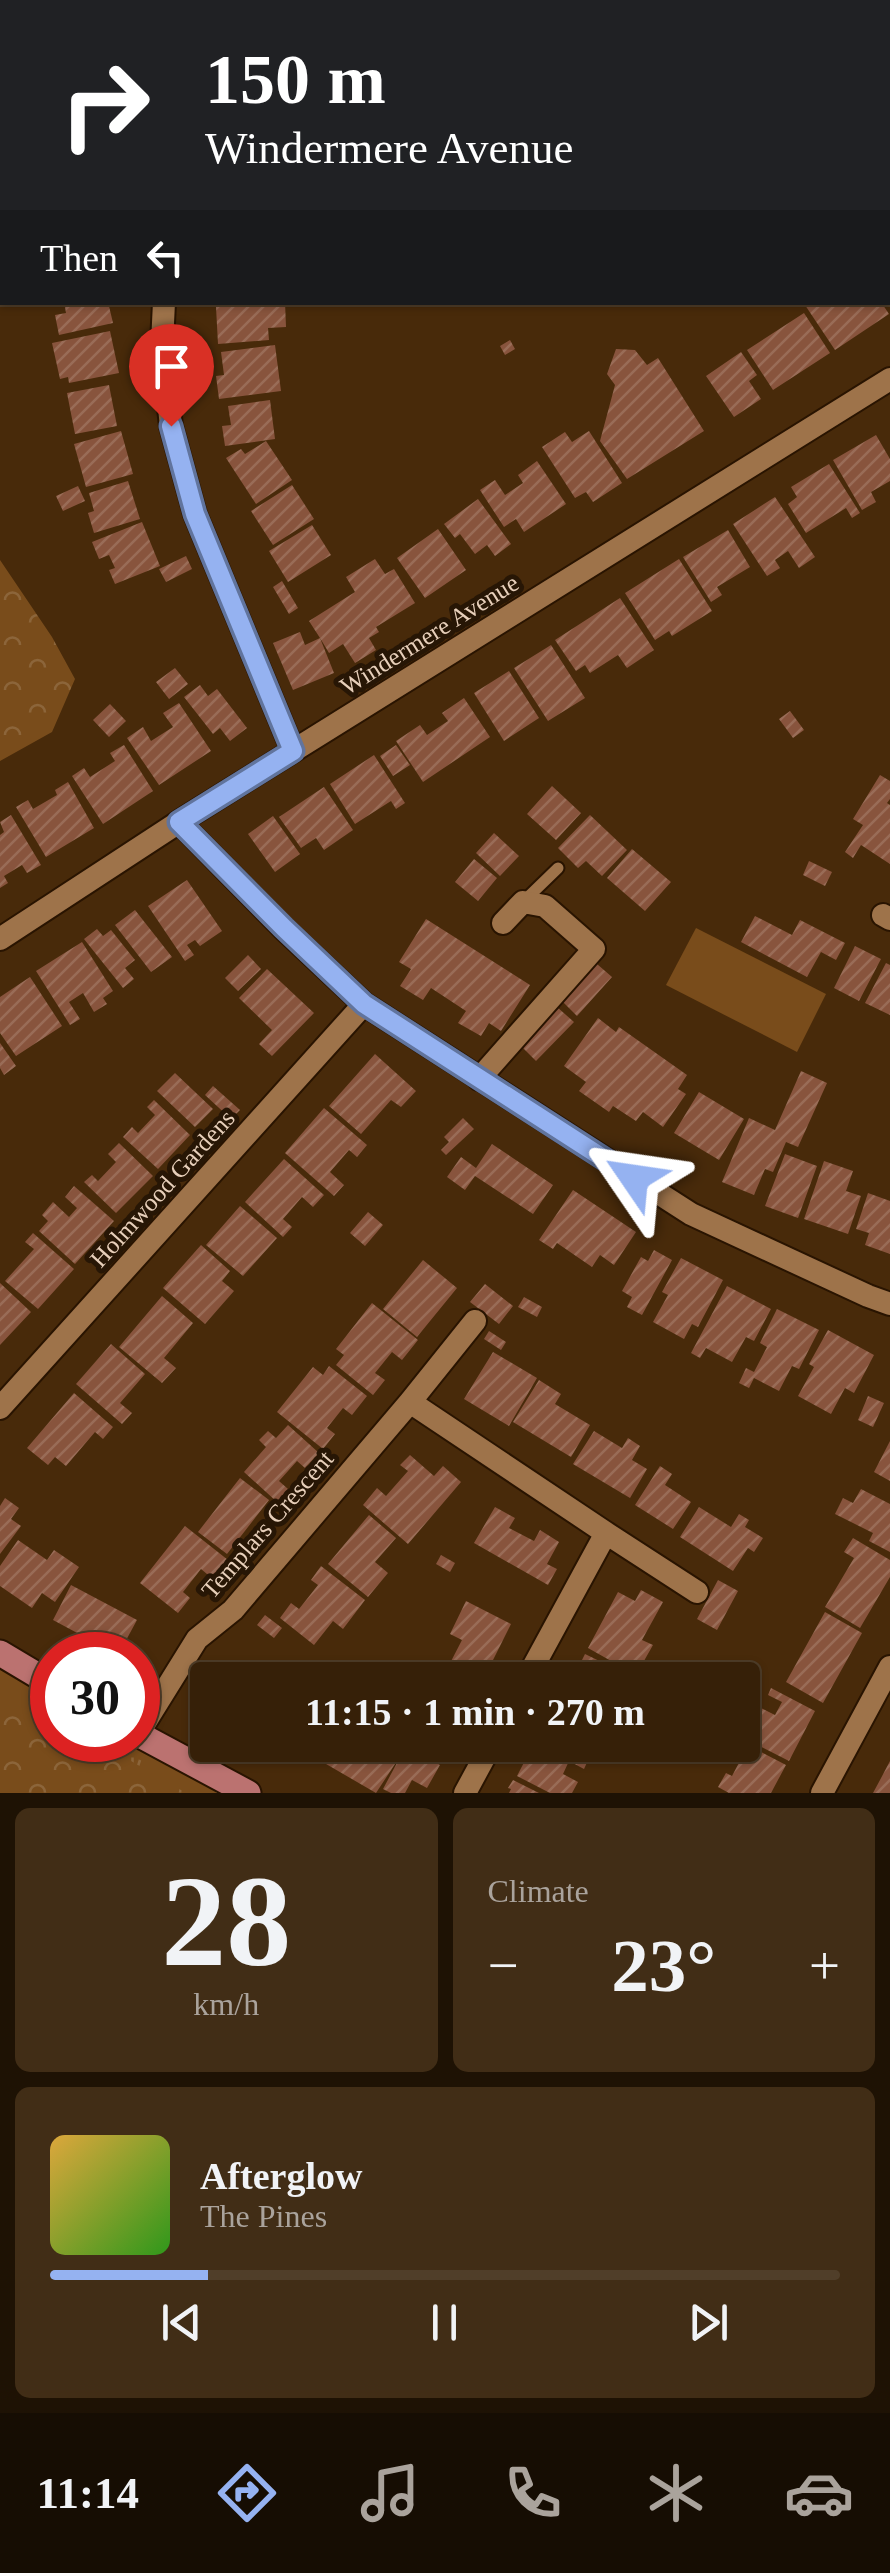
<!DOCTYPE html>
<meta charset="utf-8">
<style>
body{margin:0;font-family:Georgia,serif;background:#412d16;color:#f1f3f6;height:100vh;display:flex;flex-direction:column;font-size:38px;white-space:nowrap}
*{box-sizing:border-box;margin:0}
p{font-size:32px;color:#aaa39c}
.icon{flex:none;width:55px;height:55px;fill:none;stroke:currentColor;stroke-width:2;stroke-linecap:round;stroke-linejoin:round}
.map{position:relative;height:1793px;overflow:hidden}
.side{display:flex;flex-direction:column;gap:15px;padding:15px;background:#1e1204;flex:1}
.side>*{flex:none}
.top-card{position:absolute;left:0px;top:0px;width:890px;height:305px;box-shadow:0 2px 8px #0004,0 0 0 2px #503e29;background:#202124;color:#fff;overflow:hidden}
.speed{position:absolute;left:30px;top:1632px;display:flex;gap:20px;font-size:50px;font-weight:700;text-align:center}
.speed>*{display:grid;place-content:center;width:130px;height:130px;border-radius:50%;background:#362008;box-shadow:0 2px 8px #0004,0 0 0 2px #503e29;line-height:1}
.speed .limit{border:15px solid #d22;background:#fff;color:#111}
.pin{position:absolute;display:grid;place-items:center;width:85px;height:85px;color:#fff;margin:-102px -42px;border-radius:50% 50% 50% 0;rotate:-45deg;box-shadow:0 0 10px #0007}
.pin .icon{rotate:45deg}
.me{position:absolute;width:110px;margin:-55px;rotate:302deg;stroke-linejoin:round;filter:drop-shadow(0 0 8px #0008)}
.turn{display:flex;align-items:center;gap:35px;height:210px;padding:0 40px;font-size:45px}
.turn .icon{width:130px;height:130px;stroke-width:2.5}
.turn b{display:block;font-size:70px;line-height:85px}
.then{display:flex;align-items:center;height:95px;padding:0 40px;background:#0003;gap:20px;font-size:38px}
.big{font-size:75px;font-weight:700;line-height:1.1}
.side .widget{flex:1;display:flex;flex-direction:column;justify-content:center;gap:15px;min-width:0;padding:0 35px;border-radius:15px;background:#412d16}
.side .dial{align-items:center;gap:0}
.dial b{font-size:130px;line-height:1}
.song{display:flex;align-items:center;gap:30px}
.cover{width:120px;height:120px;border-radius:15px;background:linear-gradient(135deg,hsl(40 70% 55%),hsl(110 70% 35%))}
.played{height:10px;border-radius:5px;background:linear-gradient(90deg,#95b2f1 20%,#503e29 20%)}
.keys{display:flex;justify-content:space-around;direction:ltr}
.heat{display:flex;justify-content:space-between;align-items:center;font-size:55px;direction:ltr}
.side .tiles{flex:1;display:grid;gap:15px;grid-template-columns:1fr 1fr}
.widget:last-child{grid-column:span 2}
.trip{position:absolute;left:190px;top:1662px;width:570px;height:100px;border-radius:10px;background:#362008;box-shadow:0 2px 8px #0004,0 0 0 2px #503e29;font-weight:700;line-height:100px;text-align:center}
.tabs{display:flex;height:160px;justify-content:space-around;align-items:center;background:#160d03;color:#aaa39c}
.tabs .icon{width:70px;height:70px}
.tabs .active{color:#95b2f1}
.tabs b{font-size:45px;color:#f1f3f6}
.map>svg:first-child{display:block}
.grass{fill:url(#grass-tufts)}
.forest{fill:url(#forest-crowns)}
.pitch{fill:#794c1b}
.building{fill:url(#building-hatch)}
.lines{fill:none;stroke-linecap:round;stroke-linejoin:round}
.service-casing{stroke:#291401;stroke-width:15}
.minor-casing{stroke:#291401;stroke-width:26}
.primary-casing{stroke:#291401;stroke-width:29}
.service{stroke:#9e734a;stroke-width:11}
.minor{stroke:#9e734a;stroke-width:22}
.primary{stroke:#bb7270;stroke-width:25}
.route-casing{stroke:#61749d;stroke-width:25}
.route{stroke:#95b2f1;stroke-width:18}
.labels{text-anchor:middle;stroke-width:10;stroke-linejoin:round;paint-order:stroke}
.street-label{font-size:25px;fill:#e7cfba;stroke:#271605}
</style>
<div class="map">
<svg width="890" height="1793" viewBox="0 0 890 1793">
<defs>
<pattern id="grass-tufts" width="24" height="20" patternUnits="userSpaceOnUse" patternTransform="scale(2.5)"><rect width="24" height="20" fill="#794c1b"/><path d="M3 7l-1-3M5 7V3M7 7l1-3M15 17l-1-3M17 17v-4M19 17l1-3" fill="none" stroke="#8c653a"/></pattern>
<pattern id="forest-crowns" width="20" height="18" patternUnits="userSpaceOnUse" patternTransform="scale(2.5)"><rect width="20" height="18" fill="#794c1b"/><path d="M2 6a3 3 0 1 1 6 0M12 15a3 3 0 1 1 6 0" fill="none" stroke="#8c653a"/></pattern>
<pattern id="building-hatch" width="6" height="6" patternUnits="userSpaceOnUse" patternTransform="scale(2.5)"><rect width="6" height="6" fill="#88543d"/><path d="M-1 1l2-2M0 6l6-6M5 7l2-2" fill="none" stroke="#996c57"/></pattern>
</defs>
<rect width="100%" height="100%" fill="#482a0a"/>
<path class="grass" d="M 0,1653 L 52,1684 L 52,1740 L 138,1740 L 248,1793 L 0,1793 Z"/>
<path class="forest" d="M 0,560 L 52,637 L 75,679 L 52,732 L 0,761 Z
M 0,1682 L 52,1714 L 52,1740 L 95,1740 L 186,1793 L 0,1793 Z"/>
<path class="pitch" d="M 696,928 L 826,994 L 797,1052 L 666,985 Z"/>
<path class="building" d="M 64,302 L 108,302 L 113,323 L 59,335 L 55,315 L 66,313 Z
M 285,302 L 286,327 L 268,328 L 269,340 L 218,344 L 216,307 Z
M 803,302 L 881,302 L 889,314 L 835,350 Z
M 804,313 L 830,353 L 773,390 L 747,350 Z
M 110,331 L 119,373 L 69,383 L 68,377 L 60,379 L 52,343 Z
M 510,340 L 515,349 L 505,355 L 500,346 Z
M 275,345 L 281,391 L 219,399 L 216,376 L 224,375 L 221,352 Z
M 616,349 L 635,350 L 647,365 L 658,358 L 704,431 L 627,479 L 600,441 L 615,385 L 607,374 Z
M 741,352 L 757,375 L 749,381 L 761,399 L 734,417 L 706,376 Z
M 109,385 L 117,426 L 75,434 L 67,393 Z
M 270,400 L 275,439 L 225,446 L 222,426 L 231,425 L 228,406 Z
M 121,431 L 133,474 L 86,487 L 74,444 Z
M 589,431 L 622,483 L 593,502 L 586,492 L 575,498 L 542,447 L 565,432 L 572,442 Z
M 876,435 L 890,459 L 890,481 L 871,492 L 876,502 L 862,510 L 833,460 Z
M 266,441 L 292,480 L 256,504 L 226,458 L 241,449 L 245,454 Z
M 537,461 L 566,504 L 524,532 L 516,519 L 504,527 L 480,490 L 495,480 L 505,495 L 523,483 L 518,475 Z
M 829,464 L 860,513 L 852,518 L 846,508 L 806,533 L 788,504 L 797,497 L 791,487 Z
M 128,481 L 140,519 L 94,533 L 88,513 L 94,511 L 89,493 Z
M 292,485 L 314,519 L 273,545 L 251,511 Z
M 78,486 L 85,501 L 63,511 L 56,496 Z
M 775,497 L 815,557 L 799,568 L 788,551 L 775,560 L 780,568 L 767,576 L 733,524 Z
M 478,499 L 511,544 L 495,556 L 487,545 L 475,554 L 460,534 L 455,538 L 444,524 Z
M 142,522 L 160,566 L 115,584 L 109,570 L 115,568 L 109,555 L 99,559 L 92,542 Z
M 312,525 L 331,555 L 288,582 L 269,551 Z
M 438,529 L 466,570 L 425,598 L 397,558 Z
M 728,530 L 750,567 L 717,587 L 722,595 L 711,602 L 683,557 Z
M 186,556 L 192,569 L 166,582 L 159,569 Z
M 375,559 L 385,574 L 394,569 L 415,603 L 376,627 L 379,632 L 369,638 L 376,650 L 355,663 L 343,644 L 329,653 L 320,638 L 334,673 L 293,690 L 273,643 L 300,632 L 305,645 L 320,638 L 309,621 L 355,592 L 346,577 Z
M 679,559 L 712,611 L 672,636 L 669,631 L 655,640 L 625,593 Z
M 282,581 L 298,608 L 289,614 L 273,587 Z
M 620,598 L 654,650 L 627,668 L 618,655 L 590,673 L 585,665 L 576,671 L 555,640 Z
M 551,645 L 585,698 L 548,721 L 514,668 Z
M 175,668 L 188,684 L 169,699 L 156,682 Z
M 509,671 L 539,718 L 504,741 L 474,693 Z
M 200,685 L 208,696 L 217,689 L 247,728 L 230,741 L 220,728 L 213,734 L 184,697 Z
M 464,698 L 490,737 L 423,782 L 396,741 L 420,725 L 427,735 L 448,721 L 442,713 Z
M 179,703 L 211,751 L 159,785 L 127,738 L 143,727 L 151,741 L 173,727 L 163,713 Z
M 110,704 L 126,721 L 109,737 L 93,720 Z
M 790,711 L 804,730 L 793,738 L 779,719 Z
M 124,745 L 153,791 L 103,824 L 72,776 L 84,768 L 90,777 L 115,761 L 110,753 Z
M 396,745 L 410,765 L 393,776 L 380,756 Z
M 374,755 L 405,803 L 396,809 L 391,801 L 355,824 L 330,784 Z
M 880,775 L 890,781 L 890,799 L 887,803 L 890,805 L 890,864 L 861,845 L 853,858 L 845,852 L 863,825 L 853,819 Z
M 68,782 L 94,828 L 46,857 L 16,807 L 28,800 L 33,809 L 57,795 L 55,790 Z
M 552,786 L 581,813 L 556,840 L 527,814 Z
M 324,787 L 353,830 L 324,850 L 316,838 L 301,848 L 279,817 Z
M 11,815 L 41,865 L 27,873 L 22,865 L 4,876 L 8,883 L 0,888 L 0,835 L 4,832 L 0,822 Z
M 590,815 L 627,850 L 602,876 L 586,861 L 578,868 L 558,848 Z
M 273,816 L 300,854 L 275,872 L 248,834 Z
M 494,833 L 519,856 L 500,876 L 476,853 Z
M 632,849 L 671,882 L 645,911 L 607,878 Z
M 474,859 L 497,878 L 478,901 L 455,882 Z
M 809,861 L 832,872 L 825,886 L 803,875 Z
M 187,880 L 222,931 L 200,946 L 195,940 L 187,945 L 194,955 L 185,961 L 148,906 Z
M 135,910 L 172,957 L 151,972 L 115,925 Z
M 755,916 L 792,935 L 800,920 L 845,943 L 836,960 L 821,952 L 807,977 L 741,942 Z
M 426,919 L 530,985 L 501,1031 L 489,1023 L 481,1036 L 458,1023 L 466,1011 L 431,988 L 423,1000 L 400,986 L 411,969 L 399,962 Z
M 97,929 L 103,936 L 111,930 L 135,960 L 125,968 L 134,979 L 123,988 L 84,939 Z
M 82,942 L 113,991 L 103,998 L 107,1004 L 94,1012 L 83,993 L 69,1002 L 80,1019 L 70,1025 L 36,971 Z
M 855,946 L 881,959 L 859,1001 L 834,988 Z
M 248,955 L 261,969 L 238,991 L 225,978 Z
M 886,963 L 890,965 L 890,1015 L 865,1003 Z
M 597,964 L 612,977 L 577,1016 L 563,1002 Z
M 267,969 L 314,1013 L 272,1056 L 259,1044 L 272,1030 L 239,998 Z
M 30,977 L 62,1026 L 16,1056 L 0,1033 L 0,997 Z
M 557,1007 L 574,1022 L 536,1061 L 520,1045 Z
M 598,1018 L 616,1032 L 619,1027 L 687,1075 L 678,1089 L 686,1094 L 663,1127 L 643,1112 L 636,1121 L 613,1106 L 609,1112 L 579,1091 L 586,1082 L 564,1066 Z
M 0,1043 L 16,1066 L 4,1075 L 0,1068 Z
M 375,1054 L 416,1091 L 401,1107 L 391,1100 L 361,1134 L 329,1106 Z
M 801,1071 L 827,1083 L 798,1147 L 786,1142 L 773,1172 L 765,1169 L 754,1195 L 722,1182 L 749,1118 L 775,1130 Z
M 175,1073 L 213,1109 L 195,1127 L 157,1091 Z
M 213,1086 L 240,1110 L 231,1119 L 205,1095 Z
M 699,1092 L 744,1119 L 719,1160 L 674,1133 Z
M 154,1100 L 190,1135 L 158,1169 L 123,1137 L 132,1127 L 138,1133 L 155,1115 L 147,1107 Z
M 324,1108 L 367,1145 L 357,1157 L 349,1150 L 330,1172 L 344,1185 L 334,1196 L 285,1153 Z
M 463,1118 L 474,1129 L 446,1155 L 441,1150 L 449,1142 L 444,1137 Z
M 119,1143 L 153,1176 L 116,1213 L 84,1182 L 92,1175 L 98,1181 L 116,1162 L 108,1154 Z
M 492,1144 L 553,1185 L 533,1214 L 475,1176 L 465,1190 L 447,1177 L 461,1157 L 476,1168 Z
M 785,1154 L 817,1166 L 798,1218 L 765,1206 Z
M 284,1159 L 324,1195 L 313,1207 L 302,1197 L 283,1219 L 292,1227 L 283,1237 L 245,1202 Z
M 824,1161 L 853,1171 L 846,1191 L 861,1196 L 848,1234 L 804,1219 Z
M 74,1186 L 114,1221 L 75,1264 L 39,1231 L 48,1221 L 42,1215 L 53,1202 L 69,1217 L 77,1208 L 65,1197 Z
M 573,1190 L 636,1232 L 614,1265 L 600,1255 L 592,1267 L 557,1243 L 553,1249 L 539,1240 Z
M 868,1193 L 890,1201 L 890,1254 L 865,1245 L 869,1233 L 856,1229 Z
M 240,1206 L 277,1238 L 243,1276 L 206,1245 Z
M 368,1212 L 383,1225 L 365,1246 L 350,1233 Z
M 33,1233 L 74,1269 L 38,1309 L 5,1281 L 34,1249 L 25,1242 Z
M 201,1245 L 230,1271 L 222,1281 L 234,1291 L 205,1324 L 163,1288 Z
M 654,1250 L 672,1260 L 642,1315 L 627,1307 L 632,1297 L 622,1291 L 641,1257 L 648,1261 Z
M 681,1258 L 723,1280 L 698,1327 L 692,1324 L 684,1339 L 653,1322 L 668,1295 L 662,1292 Z
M 423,1260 L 457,1288 L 417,1337 L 383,1309 Z
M 0,1283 L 31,1312 L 0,1345 Z
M 485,1284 L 513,1306 L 499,1324 L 470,1302 Z
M 727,1286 L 771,1309 L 754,1341 L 746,1337 L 732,1362 L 706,1348 L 700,1358 L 691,1353 Z
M 162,1296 L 193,1323 L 164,1358 L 176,1368 L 162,1383 L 119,1347 Z
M 524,1297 L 542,1307 L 537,1317 L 518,1307 Z
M 372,1303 L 418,1340 L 402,1360 L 392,1352 L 375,1373 L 385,1380 L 373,1395 L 336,1365 L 344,1355 L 336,1349 Z
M 777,1309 L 819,1330 L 799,1369 L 792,1366 L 779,1391 L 754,1378 L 749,1388 L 739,1383 L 746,1368 L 754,1372 L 767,1347 L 760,1343 Z
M 828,1330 L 874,1355 L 854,1393 L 845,1388 L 831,1414 L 798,1396 L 814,1367 L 809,1364 Z
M 489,1331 L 506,1342 L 501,1350 L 484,1339 Z
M 111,1344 L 145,1374 L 120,1403 L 132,1413 L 122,1424 L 76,1384 Z
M 493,1352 L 537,1378 L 509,1426 L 464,1399 Z
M 329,1366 L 367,1396 L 352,1415 L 343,1408 L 327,1428 L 335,1434 L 323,1449 L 277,1412 L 313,1367 L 323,1375 Z
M 539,1380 L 561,1394 L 555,1404 L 590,1425 L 571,1457 L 513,1422 Z
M 74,1393 L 113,1427 L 103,1439 L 95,1432 L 66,1466 L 55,1457 L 48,1465 L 27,1448 Z
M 868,1396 L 884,1403 L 873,1427 L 858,1420 Z
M 288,1425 L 319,1453 L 305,1468 L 297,1461 L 279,1481 L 288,1489 L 277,1502 L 244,1472 L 266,1447 L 259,1440 L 268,1431 L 276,1438 Z
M 594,1431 L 622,1448 L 628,1438 L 640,1446 L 632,1460 L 647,1469 L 630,1498 L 573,1464 Z
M 890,1441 L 890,1481 L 874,1472 Z
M 410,1455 L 434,1476 L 443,1466 L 461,1482 L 408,1544 L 363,1505 L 377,1488 L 386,1496 L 408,1471 L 400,1465 Z
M 660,1466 L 672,1474 L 665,1485 L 691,1502 L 673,1529 L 635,1505 Z
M 240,1478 L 269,1500 L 227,1554 L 198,1532 Z
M 861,1489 L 890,1504 L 890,1552 L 869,1541 L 873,1533 L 835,1514 L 843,1498 L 853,1503 Z
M 5,1498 L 19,1508 L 11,1519 L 21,1526 L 0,1554 L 0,1506 Z
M 495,1507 L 515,1518 L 509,1528 L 534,1541 L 540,1530 L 559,1542 L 547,1564 L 557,1569 L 548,1585 L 474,1543 Z
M 699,1507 L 731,1527 L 739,1514 L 749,1520 L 745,1527 L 763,1538 L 754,1552 L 748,1548 L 733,1571 L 680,1537 Z
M 369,1515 L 396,1538 L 375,1562 L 388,1573 L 368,1597 L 328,1564 Z
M 185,1526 L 228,1560 L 213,1579 L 201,1569 L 183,1592 L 190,1598 L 178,1613 L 140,1583 Z
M 853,1538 L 890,1560 L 890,1577 L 860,1628 L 825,1607 L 854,1558 L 844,1552 Z
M 18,1540 L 47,1560 L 54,1550 L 79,1567 L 55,1602 L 42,1593 L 32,1608 L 0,1586 L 0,1566 Z
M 441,1555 L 455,1563 L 450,1572 L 436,1564 Z
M 321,1566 L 365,1600 L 343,1629 L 333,1621 L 314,1645 L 280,1618 L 291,1603 L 299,1609 L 318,1585 L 311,1580 Z
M 718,1580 L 738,1591 L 717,1630 L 697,1619 Z
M 71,1585 L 137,1620 L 124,1644 L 113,1639 L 107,1649 L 53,1620 Z
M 641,1590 L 663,1602 L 642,1640 L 653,1645 L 636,1675 L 588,1648 L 618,1592 L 635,1601 Z
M 466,1601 L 511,1624 L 483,1680 L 463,1680 L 446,1671 L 462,1640 L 450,1634 Z
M 825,1612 L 862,1633 L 823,1703 L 786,1682 Z
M 265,1615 L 282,1628 L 274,1638 L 257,1625 Z
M 585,1654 L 620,1671 L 615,1680 L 572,1680 Z
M 427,1665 L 455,1680 L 412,1680 L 414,1676 L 420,1679 Z
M 771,1688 L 815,1711 L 789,1761 L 742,1737 L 757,1706 L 775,1715 L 782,1702 L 768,1695 Z
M 742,1742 L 786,1765 L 771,1793 L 729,1793 L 718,1787 L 726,1773 L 732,1776 L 742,1757 L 730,1751 L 734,1745 L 742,1745 Z
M 274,1745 L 318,1745 L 307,1764 Z
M 320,1745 L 369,1745 L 397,1761 L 376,1793 L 314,1757 Z
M 533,1745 L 580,1745 L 578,1750 L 590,1756 L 584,1769 L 569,1761 L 563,1774 L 578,1782 L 572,1793 L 550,1793 L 517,1776 Z
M 406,1746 L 440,1765 L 427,1788 L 412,1780 L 405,1793 L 391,1793 L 383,1789 Z
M 890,1761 L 890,1793 L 873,1793 L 880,1780 Z
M 513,1780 L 539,1793 L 509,1793 L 511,1789 L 508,1788 Z"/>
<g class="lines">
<g class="service-casing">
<path id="service" d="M 32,0 L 32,2
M 0,85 L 2,84
M 525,900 L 558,868"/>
</g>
<g class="minor-casing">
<path id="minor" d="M 101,0 L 102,2
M 322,2 L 331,0
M 0,53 L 2,52
M 164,302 L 162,344 L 171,426 L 195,514 L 293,751
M 179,822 L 283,928 L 364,1004 L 691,1214 L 868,1296 L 890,1304
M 883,915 L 890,919
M 0,939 L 179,822 L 890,379
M 479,1079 L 594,949 L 545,906 L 523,902 L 503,923
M 475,1321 L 410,1402 L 606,1533 L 526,1680
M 0,1408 L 364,1004
M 606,1533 L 697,1592
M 138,1734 L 197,1639 L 233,1610 L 410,1402
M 465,1793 L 491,1745
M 822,1793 L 890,1667"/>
</g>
<g class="primary-casing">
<path id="primary" d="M 0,1653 L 52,1684
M 138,1734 L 248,1793"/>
</g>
<use href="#service" class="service"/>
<use href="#minor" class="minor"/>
<use href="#primary" class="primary"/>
</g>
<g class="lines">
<g class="route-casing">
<path id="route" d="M 171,426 L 195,514 L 293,751 L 179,822 L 284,928 L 364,1004 L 634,1178"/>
</g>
<use href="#route" class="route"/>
</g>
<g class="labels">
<g class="street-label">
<text transform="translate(429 634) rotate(-32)" y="9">Windermere Avenue</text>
<text transform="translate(162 1188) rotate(-48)" y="9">Holmwood Gardens</text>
<text transform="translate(267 1524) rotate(-49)" y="9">Templars Crescent</text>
</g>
</g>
</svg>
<div class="speed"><div class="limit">30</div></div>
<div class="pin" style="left:171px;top:426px;background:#d93025"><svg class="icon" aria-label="arrive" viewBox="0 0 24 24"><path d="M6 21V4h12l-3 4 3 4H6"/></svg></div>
<svg class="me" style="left:634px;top:1178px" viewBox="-20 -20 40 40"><path d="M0-17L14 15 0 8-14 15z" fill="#95b2f1" stroke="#fff" stroke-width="4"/></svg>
<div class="trip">11:15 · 1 min · 270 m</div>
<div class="top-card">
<div class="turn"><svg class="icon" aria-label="right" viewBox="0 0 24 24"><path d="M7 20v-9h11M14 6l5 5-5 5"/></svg><div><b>150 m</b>Windermere Avenue</div></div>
<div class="then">Then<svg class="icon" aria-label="left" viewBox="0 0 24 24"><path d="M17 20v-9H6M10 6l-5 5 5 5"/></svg></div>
</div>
</div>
<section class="side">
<div class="tiles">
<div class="widget dial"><b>28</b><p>km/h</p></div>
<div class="widget"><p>Climate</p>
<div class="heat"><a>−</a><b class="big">23°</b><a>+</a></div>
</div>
<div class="widget">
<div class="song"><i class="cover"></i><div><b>Afterglow</b><p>The Pines</p></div></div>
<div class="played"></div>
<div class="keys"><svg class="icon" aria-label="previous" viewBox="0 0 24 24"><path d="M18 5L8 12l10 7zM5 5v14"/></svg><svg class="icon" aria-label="pause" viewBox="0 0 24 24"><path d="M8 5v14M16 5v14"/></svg><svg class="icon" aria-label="next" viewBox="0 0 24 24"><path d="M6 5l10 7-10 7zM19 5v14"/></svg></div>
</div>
</div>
</section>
<nav class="tabs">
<b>11:14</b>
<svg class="icon active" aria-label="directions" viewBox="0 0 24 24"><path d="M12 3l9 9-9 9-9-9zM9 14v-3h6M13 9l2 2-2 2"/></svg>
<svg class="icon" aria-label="music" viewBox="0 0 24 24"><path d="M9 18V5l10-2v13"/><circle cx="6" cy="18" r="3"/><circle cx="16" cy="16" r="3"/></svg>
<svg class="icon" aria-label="phone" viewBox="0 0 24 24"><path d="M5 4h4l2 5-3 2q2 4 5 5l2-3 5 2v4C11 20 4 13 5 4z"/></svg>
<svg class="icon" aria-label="climate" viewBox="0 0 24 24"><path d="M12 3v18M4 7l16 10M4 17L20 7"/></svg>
<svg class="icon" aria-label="car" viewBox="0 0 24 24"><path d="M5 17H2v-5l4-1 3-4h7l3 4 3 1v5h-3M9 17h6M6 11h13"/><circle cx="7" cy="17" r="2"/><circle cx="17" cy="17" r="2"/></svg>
</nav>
